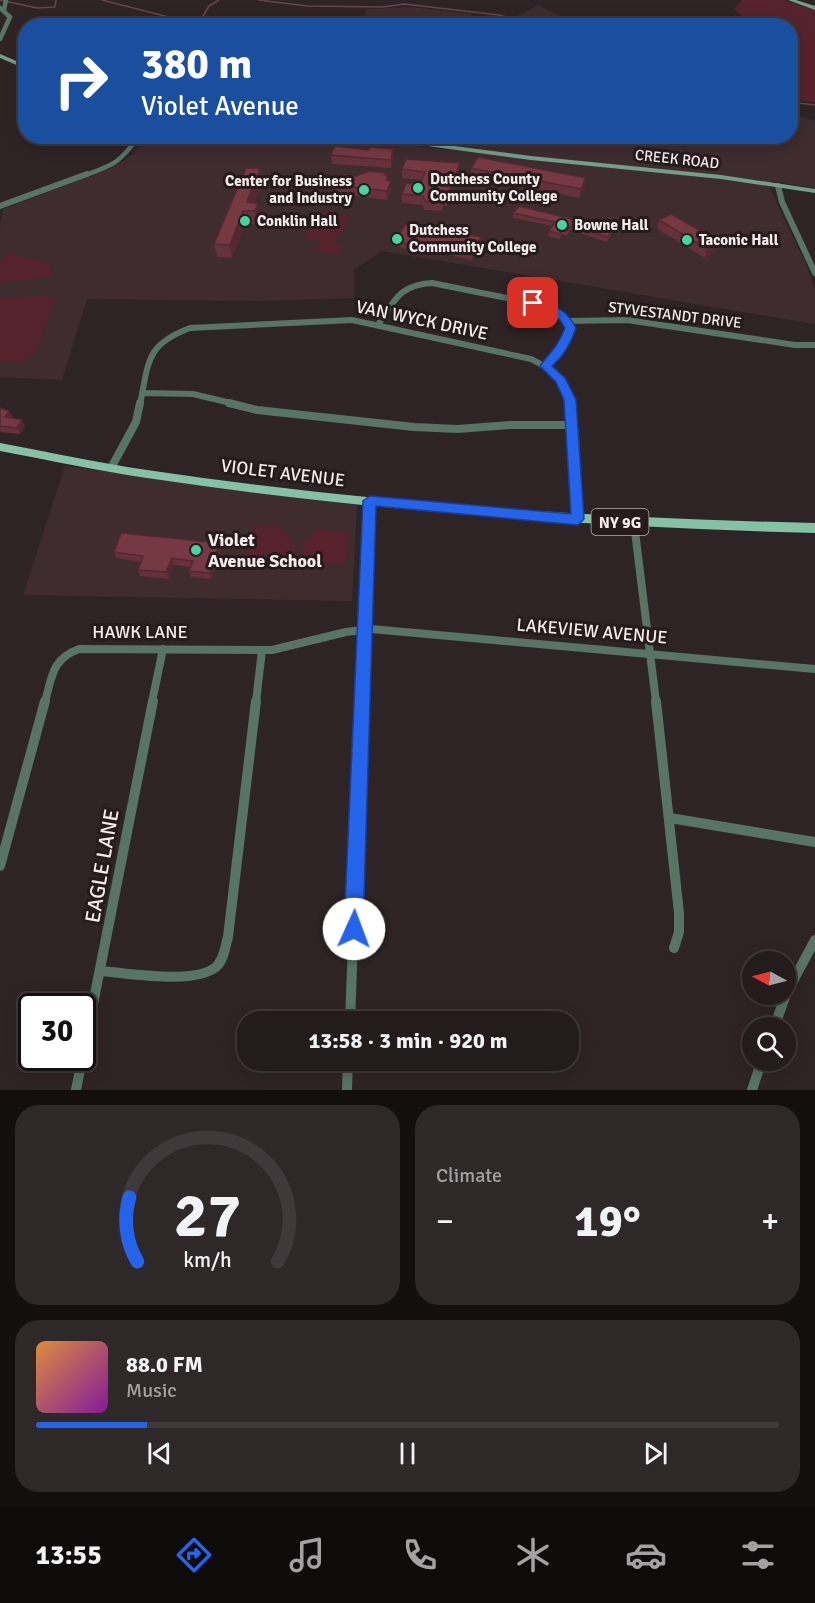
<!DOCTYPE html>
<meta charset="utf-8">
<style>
body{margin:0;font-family:Signika,sans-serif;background:#2f2829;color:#f1f3f6;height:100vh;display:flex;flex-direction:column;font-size:22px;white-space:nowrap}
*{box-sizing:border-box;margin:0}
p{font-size:20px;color:#a3a1a3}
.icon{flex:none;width:33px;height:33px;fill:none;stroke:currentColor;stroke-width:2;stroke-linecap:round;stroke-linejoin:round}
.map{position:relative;height:1090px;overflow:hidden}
.panel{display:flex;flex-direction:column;gap:15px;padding:15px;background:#130f0f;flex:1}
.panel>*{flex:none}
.top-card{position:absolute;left:18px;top:18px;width:780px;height:126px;border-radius:24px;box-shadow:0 3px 15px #0003,0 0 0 2px #40393b;background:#1a4fa0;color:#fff;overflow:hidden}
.needle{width:39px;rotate:277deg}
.buttons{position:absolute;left:742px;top:951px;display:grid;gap:12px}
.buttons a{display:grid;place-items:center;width:54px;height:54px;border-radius:50%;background:#231b1c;box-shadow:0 3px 15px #0003,0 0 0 2px #40393b;font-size:30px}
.speed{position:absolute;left:18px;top:993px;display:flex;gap:12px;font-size:30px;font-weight:700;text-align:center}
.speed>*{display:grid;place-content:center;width:78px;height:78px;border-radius:50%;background:#231b1c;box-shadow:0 3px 15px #0003,0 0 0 2px #40393b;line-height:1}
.speed .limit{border:3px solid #111;border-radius:9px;background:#fff;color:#111}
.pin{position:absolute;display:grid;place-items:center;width:51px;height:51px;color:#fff;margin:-26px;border-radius:12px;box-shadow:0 3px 9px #0006}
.me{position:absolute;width:66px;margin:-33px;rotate:2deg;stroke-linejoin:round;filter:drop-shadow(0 0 4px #0008)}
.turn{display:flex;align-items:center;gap:21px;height:126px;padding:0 24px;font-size:27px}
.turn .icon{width:78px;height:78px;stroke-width:2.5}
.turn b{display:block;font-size:42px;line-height:51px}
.big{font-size:45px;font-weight:800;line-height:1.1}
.panel .widget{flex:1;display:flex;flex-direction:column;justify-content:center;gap:9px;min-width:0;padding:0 21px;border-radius:24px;background:#2f2829}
.panel .dial{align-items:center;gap:0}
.dial svg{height:156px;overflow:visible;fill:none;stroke:#40393b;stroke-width:7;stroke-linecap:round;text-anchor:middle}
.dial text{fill:#f1f3f6;stroke:none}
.song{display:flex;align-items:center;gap:18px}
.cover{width:72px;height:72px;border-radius:9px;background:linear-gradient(135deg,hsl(30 70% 55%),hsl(290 70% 35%))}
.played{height:6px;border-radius:3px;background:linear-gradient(90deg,#2563eb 15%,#40393b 15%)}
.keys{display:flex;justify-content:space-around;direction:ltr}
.heat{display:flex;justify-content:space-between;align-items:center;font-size:33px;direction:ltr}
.panel .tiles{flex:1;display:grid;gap:15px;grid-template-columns:1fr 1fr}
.widget:last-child{grid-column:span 2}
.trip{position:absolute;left:237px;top:1011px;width:342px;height:60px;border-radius:24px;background:#231b1c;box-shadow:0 3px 15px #0003,0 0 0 2px #40393b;font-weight:800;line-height:60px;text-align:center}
.tab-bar{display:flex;height:96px;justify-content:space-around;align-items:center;background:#0e0b0b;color:#a3a1a3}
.tab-bar .icon{width:42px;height:42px}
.tab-bar .current{color:#2563eb}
.tab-bar b{font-size:27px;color:#f1f3f6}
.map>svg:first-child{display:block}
.built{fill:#3e2c2e}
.green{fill:#56232d}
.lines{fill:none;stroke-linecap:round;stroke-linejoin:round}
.stream{stroke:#65464e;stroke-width:1.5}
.street-far3{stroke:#577466;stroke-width:4.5}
.street-far2{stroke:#577466;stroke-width:6}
.street-far1{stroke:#577466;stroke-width:8}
.street{stroke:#577466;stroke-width:10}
.secondary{fill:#719f8a;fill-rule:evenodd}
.primary{fill:#85c1a5;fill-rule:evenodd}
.wall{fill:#65313a}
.shaded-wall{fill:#532830}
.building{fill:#763944;stroke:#532830;stroke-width:1.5}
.route{fill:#2563eb;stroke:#184099;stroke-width:1.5}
.poi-dot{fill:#45d49f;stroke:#251a1c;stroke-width:2}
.labels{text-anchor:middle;stroke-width:6;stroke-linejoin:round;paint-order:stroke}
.far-street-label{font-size:15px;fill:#f3ebec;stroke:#251a1c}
.far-poi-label{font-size:15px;font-weight:bold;fill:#f3ebec;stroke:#251a1c;text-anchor:start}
.shield{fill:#251a1c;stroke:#b5acae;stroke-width:1.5}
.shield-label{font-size:16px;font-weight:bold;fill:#f3ebec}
.street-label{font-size:18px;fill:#f3ebec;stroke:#251a1c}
.poi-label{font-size:18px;font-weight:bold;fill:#f3ebec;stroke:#251a1c;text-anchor:start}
.near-street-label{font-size:21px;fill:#f3ebec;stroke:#251a1c}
</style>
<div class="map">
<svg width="815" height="1090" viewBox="0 0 815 1090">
<rect width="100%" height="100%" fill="#2f2425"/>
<path class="built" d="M 538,5 L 579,25 L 501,25 Z
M 411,7 L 471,14 L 472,21 L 499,25 L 366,26 L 365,24 L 366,9 Z
M 791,113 L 815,121 L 815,188 L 771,181 L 770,189 L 806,264 L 815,290 L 815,324 L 382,251 L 354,270 L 354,298 L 263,301 L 87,299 L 62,380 L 0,377 L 0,227 L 3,209 L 112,168 L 134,154 L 144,137 L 337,137 L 454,150 L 459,136 L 790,136 Z
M 65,466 L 357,505 L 352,601 L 23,595 Z"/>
<path class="green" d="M 742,0 L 783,0 L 815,10 L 815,103 L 791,98 L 790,26 C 767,26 752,26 734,9 Z
M 321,211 L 350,216 L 334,243 L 345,245 L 338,255 L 315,251 L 321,241 L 303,238 Z
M 8,253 L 51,264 L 52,277 L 0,283 L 0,263 Z
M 48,296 L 56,298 C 51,310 47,322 42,334 C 32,360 29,364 0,362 L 0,298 Z
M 252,525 L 282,527 L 296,543 L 291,567 L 248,564 L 244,557 Z
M 318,529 L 349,532 L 347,560 L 342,564 L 300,565 L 302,543 Z"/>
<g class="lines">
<path class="stream" d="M 0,0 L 37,8 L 55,7 L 56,0
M 102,0 L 192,23 L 200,21 L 209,6 L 219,0
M 259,0 L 307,6 L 383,7 L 404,4 L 499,15 L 538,26
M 790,102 L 815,105"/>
<path class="street-far3" d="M 0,8 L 10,17 L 0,39
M 4,10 L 6,0
M 249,26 L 265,20 L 313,26
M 83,176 C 113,165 120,163 139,136"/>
<path class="street-far2" d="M 778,186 L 782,202 L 815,273
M 0,206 L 87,174
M 568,321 L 627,320 L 795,345 L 815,345
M 378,325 C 395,300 399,285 432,283 L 547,306 L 561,314 L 570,329 L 561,349 L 545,366
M 142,393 L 193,394 L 235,404
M 140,404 C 149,362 145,345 190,328 L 352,320 L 531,359 C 552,369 565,381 571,404"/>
<path class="street-far1" d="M 229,403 L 257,410 L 414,427 L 458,429 L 511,425 L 573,425
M 570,403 L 575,433 L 578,519
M 111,468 L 136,422 L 140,403
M 634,523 L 656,702
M 45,702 C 52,676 52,659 79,649 L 272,650 L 346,632 L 371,629 L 815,669
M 152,702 L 163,649
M 256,702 L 262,650
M 362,702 L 370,501"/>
<path class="street" d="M 656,701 L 679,913 L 679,932 L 674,948
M 670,818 L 815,842
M 0,866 L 45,701
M 101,971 C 129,973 194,985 216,967 C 224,960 225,947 228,937 L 256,701
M 786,994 L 815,940
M 350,1022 L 362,701
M 774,1028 L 786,994
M 76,1090 L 153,701
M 347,1090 L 348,1060
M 752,1090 L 762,1060"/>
<path class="secondary" d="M 788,0 L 796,0 L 815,6 L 815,10 Z
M 0,54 L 26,65 L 26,69 L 0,58 Z
M 354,136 L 377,136 L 531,156 L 721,175 L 815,189 L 815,193 L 721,179 L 531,160 Z"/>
<path class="primary" d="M 0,443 C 49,452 98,463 147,470 C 368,503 592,518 815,523 L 815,533 C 592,527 368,511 147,478 C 98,471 49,460 0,451 Z"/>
</g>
<path class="wall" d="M 393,149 L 393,158 L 391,168 L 332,164 L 331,155 Z
M 471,168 L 585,187 L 579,198 L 471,176 Z
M 260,169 L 262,182 L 254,203 L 259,217 L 257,224 L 245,224 L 232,258 L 217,257 L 214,244 Z
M 402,169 L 460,171 L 447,206 L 444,205 L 442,211 L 424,210 L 423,205 L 402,203 L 402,194 L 420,185 L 422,180 L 402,178 Z
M 388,175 L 388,180 L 391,190 L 387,200 L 334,193 L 334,185 L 356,176 Z
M 513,213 L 612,233 L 607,242 L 570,230 L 566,236 L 562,234 L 559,239 L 548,236 L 549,231 L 553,226 L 513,218 Z
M 659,220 L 717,251 L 705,258 L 657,229 Z
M 463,230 L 463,234 L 481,237 L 481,241 L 472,260 L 419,249 L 417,252 L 396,246 L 396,241 Z
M 0,408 L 9,411 L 13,417 L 12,418 L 22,420 L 25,427 L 20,434 L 0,432 Z
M 219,543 L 221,549 L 211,579 L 191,577 L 189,571 L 191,567 L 174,565 L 169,579 L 140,576 L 138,570 L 141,562 L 116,558 L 114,552 Z"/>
<path class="shaded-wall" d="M 393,149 L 393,158 L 391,168 L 391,160 Z
M 460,163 L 460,171 L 447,206 L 447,197 Z
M 260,169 L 262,182 L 251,211 L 247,202 Z
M 586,178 L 585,187 L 579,198 L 581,189 Z
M 391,181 L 391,190 L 387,200 L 387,191 Z
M 445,197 L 444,205 L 442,211 L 443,202 Z
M 258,204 L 259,217 L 257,224 L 255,211 Z
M 243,211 L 245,224 L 232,258 L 230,245 Z
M 481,237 L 481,241 L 472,260 L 472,255 Z
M 720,242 L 717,251 L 705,258 L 707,249 Z
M 9,411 L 13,417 L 8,424 L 5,417 Z
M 22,420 L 25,427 L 20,434 L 17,428 Z
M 219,543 L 221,549 L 211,579 L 210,573 Z
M 172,558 L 174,565 L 169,579 L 166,572 Z"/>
<path class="building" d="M 335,146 L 369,150 L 370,147 L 393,149 L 391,160 L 331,155 L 332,152 Z
M 478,157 L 586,178 L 581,189 L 471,168 Z
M 406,159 L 460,163 L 447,197 L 445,197 L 443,202 L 425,201 L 423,196 L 402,194 L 406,183 L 420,185 L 425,172 L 402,169 Z
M 246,168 L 260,169 L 247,202 L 258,204 L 255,211 L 243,211 L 230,245 L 214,244 Z
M 370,171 L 386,173 L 385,175 L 388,175 L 386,180 L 391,181 L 387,191 L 334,185 L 342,174 L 356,176 Z
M 519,206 L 612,229 L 608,237 L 571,226 L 567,231 L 563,230 L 560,234 L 549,231 L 555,222 L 513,213 Z
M 671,214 L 720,242 L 707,249 L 659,220 Z
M 405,225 L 434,227 L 435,225 L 463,230 L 461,233 L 481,237 L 472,255 L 419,245 L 417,247 L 396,241 Z
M 0,408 L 9,411 L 5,417 L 22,420 L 17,428 L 0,426 Z
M 121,533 L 219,543 L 210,573 L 189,571 L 193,561 L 172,558 L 166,572 L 138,570 L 143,556 L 114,552 Z"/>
<path class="route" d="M 533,300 C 555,306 565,307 576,328 C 571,343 564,356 552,366 L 565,378 L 576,400 L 584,519 L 578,525 L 376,506 L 363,929 L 360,936 L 354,938 L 347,936 L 344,929 L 363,501 L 370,496 L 571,514 L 564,400 L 556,382 L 540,366 C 550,353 559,345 565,328 C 557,312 545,310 529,305 L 528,303 Z"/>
<g class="poi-dot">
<circle cx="418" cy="188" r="6"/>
<circle cx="364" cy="190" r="6"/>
<circle cx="245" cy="221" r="6"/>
<circle cx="562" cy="225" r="6"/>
<circle cx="397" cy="239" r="6"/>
<circle cx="687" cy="240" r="6"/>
<circle cx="196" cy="550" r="6"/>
</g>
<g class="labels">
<g class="far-street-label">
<text transform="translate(677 159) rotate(6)" y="5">CREEK ROAD</text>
<text transform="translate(675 315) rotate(7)" y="5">STYVESTANDT DRIVE</text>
</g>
<g class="far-poi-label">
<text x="430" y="184">Dutchess County<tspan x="430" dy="17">Community College</tspan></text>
<text x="352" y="186" text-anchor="end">Center for Business<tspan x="352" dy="17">and Industry</tspan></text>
<text x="257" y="226">Conklin Hall</text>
<text x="574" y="230">Bowne Hall</text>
<text x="409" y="235">Dutchess<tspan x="409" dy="17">Community College</tspan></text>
<text x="699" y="245">Taconic Hall</text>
</g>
<rect class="shield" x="591.5" y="509" width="57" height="26" rx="4.5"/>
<g class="shield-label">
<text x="620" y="528">NY 9G</text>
</g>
<g class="street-label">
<text transform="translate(422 320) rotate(12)" y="6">VAN WYCK DRIVE</text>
<text transform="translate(283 473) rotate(7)" y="6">VIOLET AVENUE</text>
<text transform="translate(592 631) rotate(5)" y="6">LAKEVIEW AVENUE</text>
<text x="140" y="638">HAWK LANE</text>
</g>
<g class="poi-label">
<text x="208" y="546">Violet<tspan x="208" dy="21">Avenue School</tspan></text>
</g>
<g class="near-street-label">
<text transform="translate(102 866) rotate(-80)" y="7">EAGLE LANE</text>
</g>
</g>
</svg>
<div class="buttons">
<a><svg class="needle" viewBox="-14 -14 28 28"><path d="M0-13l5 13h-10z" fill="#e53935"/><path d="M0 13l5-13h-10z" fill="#a3a1a3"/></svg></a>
<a><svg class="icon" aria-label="search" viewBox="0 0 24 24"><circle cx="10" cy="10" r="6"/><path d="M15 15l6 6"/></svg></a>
</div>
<div class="speed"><div class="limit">30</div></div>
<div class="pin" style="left:533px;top:303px;background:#d93025"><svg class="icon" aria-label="arrive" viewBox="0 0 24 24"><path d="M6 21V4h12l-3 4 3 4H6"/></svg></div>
<svg class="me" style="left:354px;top:929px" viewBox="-20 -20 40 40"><circle r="19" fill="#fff"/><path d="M0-13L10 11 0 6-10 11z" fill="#2563eb"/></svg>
<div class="trip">13:58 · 3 min · 920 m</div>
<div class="top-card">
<div class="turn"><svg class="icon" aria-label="right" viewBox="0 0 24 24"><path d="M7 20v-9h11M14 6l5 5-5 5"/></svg><div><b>380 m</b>Violet Avenue</div></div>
</div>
</div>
<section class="panel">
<div class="tiles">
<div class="widget dial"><svg viewBox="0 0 100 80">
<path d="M14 69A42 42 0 1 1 86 69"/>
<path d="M14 69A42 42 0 0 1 10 36" stroke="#2563eb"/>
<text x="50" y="56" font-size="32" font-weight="700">27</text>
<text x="50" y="72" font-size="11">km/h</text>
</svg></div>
<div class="widget"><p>Climate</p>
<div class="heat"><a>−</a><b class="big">19°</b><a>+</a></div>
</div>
<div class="widget">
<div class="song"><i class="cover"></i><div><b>88.0 FM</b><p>Music</p></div></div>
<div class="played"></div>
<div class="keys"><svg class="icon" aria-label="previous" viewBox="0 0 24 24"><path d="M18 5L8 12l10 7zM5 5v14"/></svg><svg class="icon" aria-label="pause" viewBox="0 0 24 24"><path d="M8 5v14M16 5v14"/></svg><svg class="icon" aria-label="next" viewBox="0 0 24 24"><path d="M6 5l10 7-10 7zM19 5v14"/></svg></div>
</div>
</div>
</section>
<nav class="tab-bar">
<b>13:55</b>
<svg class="icon current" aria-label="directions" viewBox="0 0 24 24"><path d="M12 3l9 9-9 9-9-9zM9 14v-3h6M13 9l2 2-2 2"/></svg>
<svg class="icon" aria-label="music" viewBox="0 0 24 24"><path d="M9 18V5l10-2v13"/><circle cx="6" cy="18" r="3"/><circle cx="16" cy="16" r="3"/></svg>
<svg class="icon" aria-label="phone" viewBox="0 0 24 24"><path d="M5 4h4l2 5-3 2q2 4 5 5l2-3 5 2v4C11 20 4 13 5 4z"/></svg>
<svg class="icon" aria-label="climate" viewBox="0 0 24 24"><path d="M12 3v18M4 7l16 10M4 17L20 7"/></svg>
<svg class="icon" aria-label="car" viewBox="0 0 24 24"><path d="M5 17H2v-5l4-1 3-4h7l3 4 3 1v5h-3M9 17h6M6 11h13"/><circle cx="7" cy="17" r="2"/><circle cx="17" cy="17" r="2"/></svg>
<svg class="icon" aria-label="filters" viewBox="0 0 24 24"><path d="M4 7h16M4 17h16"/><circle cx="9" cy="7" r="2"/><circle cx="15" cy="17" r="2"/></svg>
</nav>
